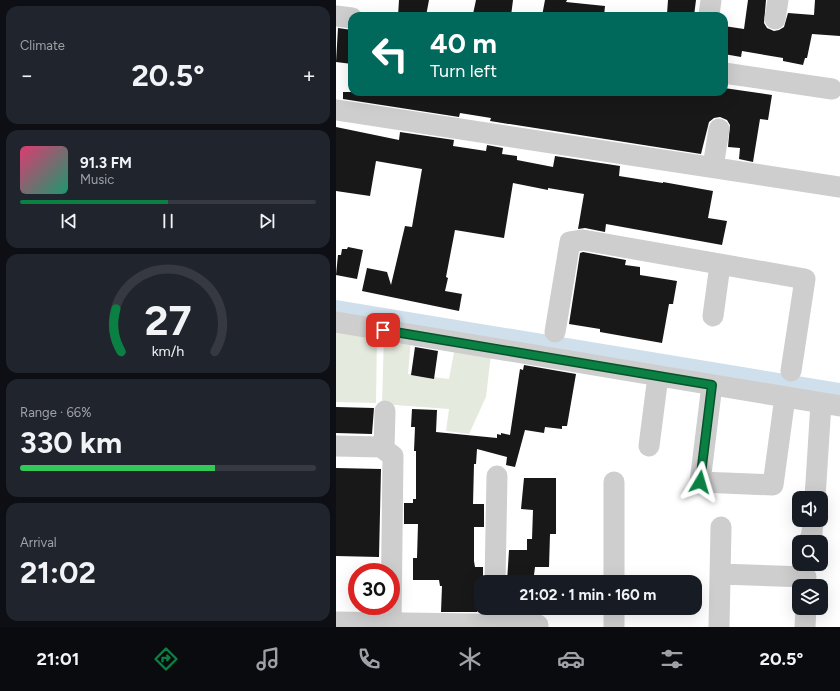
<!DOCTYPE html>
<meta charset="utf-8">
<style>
body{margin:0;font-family:Figtree,sans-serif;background:#20242c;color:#f1f3f6;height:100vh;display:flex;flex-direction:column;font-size:15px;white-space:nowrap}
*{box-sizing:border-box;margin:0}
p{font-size:13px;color:#9ea1a6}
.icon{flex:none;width:22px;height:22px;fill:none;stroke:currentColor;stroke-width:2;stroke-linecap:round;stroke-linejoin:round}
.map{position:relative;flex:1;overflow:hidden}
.details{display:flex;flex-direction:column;gap:6px;padding:6px;background:#0d0f14;width:336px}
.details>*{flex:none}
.guide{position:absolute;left:12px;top:12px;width:380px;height:84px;border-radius:12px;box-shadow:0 4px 16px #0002;background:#00695c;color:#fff;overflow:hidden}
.controls{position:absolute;left:456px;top:491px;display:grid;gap:8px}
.controls a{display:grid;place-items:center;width:36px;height:36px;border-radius:8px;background:#171b24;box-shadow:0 4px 16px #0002;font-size:20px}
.speed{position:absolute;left:12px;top:563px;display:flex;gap:8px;font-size:20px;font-weight:700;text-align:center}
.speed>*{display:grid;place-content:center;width:52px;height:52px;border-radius:50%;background:#171b24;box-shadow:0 4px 16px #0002;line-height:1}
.speed .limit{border:6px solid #d22;background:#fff;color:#111}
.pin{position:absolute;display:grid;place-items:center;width:34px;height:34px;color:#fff;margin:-17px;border-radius:8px;box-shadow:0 2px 6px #0006}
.me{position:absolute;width:44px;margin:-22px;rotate:7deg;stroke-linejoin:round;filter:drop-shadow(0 0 3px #0008)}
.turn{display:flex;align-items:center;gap:14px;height:84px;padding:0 16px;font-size:18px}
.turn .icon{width:52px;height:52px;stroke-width:2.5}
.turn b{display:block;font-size:28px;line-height:34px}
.big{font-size:30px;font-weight:700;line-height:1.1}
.details .widget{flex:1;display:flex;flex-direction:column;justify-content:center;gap:6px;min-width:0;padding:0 14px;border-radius:12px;background:#20242c}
.details .dial{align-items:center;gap:0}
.dial svg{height:104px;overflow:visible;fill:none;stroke:#363941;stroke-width:7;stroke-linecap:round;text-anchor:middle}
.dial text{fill:#f1f3f6;stroke:none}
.song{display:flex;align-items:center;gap:12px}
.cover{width:48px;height:48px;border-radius:6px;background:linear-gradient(135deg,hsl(340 70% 55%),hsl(160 70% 35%))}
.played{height:4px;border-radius:2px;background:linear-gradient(90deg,#0b8043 50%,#363941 50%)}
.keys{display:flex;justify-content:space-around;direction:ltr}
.heat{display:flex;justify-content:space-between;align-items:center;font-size:22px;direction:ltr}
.charge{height:6px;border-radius:3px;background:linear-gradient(90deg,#34c759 66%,#363941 0)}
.trip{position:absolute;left:138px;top:575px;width:228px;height:40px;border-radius:12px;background:#171b24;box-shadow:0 4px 16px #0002;font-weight:700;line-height:40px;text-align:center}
.dock{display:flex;height:64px;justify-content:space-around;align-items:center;background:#090b0e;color:#9ea1a6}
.dock .icon{width:28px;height:28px}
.dock .on{color:#0b8043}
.dock b{font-size:18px;color:#f1f3f6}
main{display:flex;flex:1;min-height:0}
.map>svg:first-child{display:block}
.green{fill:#e4eade}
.water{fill:#cfdfeb}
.building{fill:#181818}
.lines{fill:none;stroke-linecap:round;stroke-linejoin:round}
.minor{stroke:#cecece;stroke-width:21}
.route-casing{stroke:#07532c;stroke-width:10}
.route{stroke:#0b8043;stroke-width:7}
</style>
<main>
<section class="details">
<div class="widget"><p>Climate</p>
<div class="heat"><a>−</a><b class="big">20.5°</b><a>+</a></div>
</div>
<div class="widget">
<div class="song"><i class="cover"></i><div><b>91.3 FM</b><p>Music</p></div></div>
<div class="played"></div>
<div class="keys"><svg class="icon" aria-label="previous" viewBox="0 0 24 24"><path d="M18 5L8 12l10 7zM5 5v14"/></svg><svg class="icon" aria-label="pause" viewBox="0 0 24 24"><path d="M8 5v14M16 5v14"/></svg><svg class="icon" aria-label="next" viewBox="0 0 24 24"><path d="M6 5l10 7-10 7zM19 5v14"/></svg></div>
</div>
<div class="widget dial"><svg viewBox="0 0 100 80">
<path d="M14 69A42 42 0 1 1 86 69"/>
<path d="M14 69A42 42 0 0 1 10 36" stroke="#0b8043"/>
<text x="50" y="56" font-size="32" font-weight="700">27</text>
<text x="50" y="72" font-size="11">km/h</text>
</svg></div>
<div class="widget"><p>Range · 66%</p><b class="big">330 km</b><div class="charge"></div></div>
<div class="widget"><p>Arrival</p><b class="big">21:02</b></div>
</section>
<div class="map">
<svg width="504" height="627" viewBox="0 0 504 627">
<rect width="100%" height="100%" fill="#fff"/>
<path class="green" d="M 0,328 L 41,334 L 40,403 L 0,402 Z
M 48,335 L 75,339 L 72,374 L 113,379 L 119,347 L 155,354 L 150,397 L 133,434 L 110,431 L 113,409 L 46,404 Z"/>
<path class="water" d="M 0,300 L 504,383 L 504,399 L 0,317 Z"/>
<path class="building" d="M 63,0 L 93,0 L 90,16 L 62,16 Z
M 140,0 L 177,0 L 175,16 L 137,14 Z
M 209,0 L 231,0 L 230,2 L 269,6 L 268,16 L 206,16 Z
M 332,0 L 360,0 L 358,16 L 331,14 Z
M 412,0 L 430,0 L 428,23 L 431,28 L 438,31 L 443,30 L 448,27 L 452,13 L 478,15 L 479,0 L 504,0 L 504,36 L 476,34 L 471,58 L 469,58 L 467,65 L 447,61 L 447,58 L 406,51 L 405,57 L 388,54 L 388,26 L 408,29 Z
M 2,28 L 16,30 L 16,64 L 0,62 Z
M 388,88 L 436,95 L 432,120 L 424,119 L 417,162 L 403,159 L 404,148 L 392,147 L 394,125 L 391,120 L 384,117 L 378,118 L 373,122 L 365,154 L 154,121 L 155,118 L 124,113 L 123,117 L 7,99 L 7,92 L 176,92 L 205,96 L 205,92 L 388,92 Z
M 0,127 L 63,140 L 64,132 L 118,140 L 117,146 L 150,151 L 151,145 L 167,148 L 166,154 L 181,156 L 181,160 L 217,167 L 219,156 L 284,166 L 283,176 L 327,183 L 327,182 L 377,191 L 372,218 L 391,221 L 386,245 L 270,224 L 269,232 L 249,228 L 242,229 L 248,194 L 212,188 L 212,190 L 177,183 L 168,238 L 119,230 L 110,277 L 112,278 L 109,291 L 126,294 L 123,311 L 26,291 L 31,268 L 51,272 L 55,285 L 69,226 L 76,227 L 86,169 L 40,161 L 34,196 L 0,191 Z
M 12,247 L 27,250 L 21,279 L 0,275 L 2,255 L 5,255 L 6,249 L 11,249 Z
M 247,252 L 290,260 L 289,265 L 304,267 L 304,275 L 341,281 L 337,304 L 333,304 L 326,343 L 264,332 L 264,329 L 233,324 L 244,253 Z
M 79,347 L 102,351 L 98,379 L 75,375 Z
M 188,365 L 240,374 L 231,426 L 226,426 L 226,429 L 209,427 L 208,433 L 189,430 L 179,467 L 170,465 L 171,457 L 141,449 L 140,464 L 138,464 L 137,504 L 148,504 L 148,527 L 138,527 L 138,561 L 139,567 L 147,567 L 147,582 L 145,582 L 145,606 L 141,606 L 141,612 L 105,612 L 106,586 L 104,586 L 103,580 L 77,580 L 77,558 L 81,558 L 82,524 L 68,524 L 68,503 L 77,503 L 77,499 L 80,499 L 80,451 L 78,451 L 79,427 L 75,427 L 76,409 L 101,410 L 100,432 L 161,438 L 161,434 L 165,435 L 165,433 L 174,435 L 184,369 L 187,370 Z
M 0,407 L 38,408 L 36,434 L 0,433 Z
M 0,468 L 45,469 L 43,557 L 0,556 Z
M 188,478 L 220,478 L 220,534 L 214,534 L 213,567 L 199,567 L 198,575 L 187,575 L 187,582 L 171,582 L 173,550 L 191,550 L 191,539 L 196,539 L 197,510 L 185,509 Z"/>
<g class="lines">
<path class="minor" d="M 373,15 L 375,0
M 0,16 L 16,18
M 439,19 L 442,0
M 388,73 L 496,89
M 0,110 L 504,187
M 377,167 L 383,129
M 377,316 L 384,265
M 0,322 L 504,406
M 219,332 L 234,242 L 247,240 L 469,279 L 455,371
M 376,385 L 364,482 L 437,485 L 449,397
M 0,446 L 45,447 L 57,456 L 55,623
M 313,446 L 322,376
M 48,449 L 49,411
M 479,498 L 485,403
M 473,542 L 476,533 L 477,520
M 384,574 L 470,577
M 159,582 L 161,476
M 278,582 L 278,482
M 0,622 L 202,625
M 278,627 L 278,608
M 383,627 L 385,527
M 469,627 L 470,608"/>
</g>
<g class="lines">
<g class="route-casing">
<path id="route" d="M 47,330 L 376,385 L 364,482"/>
</g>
<use href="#route" class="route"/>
</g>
</svg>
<div class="controls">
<a><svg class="icon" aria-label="sound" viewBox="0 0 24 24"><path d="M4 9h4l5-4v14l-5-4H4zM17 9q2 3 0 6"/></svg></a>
<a><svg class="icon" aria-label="search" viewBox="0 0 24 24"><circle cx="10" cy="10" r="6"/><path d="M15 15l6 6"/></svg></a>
<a><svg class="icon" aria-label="layers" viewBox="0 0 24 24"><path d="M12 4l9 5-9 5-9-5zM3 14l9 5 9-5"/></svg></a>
</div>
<div class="speed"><div class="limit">30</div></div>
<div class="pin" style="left:47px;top:330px;background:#d93025"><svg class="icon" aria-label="arrive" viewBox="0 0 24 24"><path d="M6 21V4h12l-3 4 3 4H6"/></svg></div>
<svg class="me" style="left:364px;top:482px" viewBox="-20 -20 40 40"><path d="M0-17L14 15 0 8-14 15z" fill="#0b8043" stroke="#fff" stroke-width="4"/></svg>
<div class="trip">21:02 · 1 min · 160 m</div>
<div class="guide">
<div class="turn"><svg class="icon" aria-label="left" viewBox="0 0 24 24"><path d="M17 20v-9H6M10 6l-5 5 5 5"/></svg><div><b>40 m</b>Turn left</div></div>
</div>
</div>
</main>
<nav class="dock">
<b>21:01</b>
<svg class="icon on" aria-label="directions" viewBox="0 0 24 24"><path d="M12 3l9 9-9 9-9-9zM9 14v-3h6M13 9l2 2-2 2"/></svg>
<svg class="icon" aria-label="music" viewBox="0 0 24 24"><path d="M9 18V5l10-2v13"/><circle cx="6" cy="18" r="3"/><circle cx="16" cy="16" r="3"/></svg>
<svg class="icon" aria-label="phone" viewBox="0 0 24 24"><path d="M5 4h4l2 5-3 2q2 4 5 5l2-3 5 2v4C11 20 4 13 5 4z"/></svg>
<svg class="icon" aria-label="climate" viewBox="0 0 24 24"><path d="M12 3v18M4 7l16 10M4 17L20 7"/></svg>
<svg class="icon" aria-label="car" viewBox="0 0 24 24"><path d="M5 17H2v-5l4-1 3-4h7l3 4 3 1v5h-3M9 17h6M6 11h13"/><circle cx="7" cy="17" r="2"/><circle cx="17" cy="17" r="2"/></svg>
<svg class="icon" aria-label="filters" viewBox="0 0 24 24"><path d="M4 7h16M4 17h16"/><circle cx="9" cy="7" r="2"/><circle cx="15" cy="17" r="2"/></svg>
<b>20.5°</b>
</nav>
